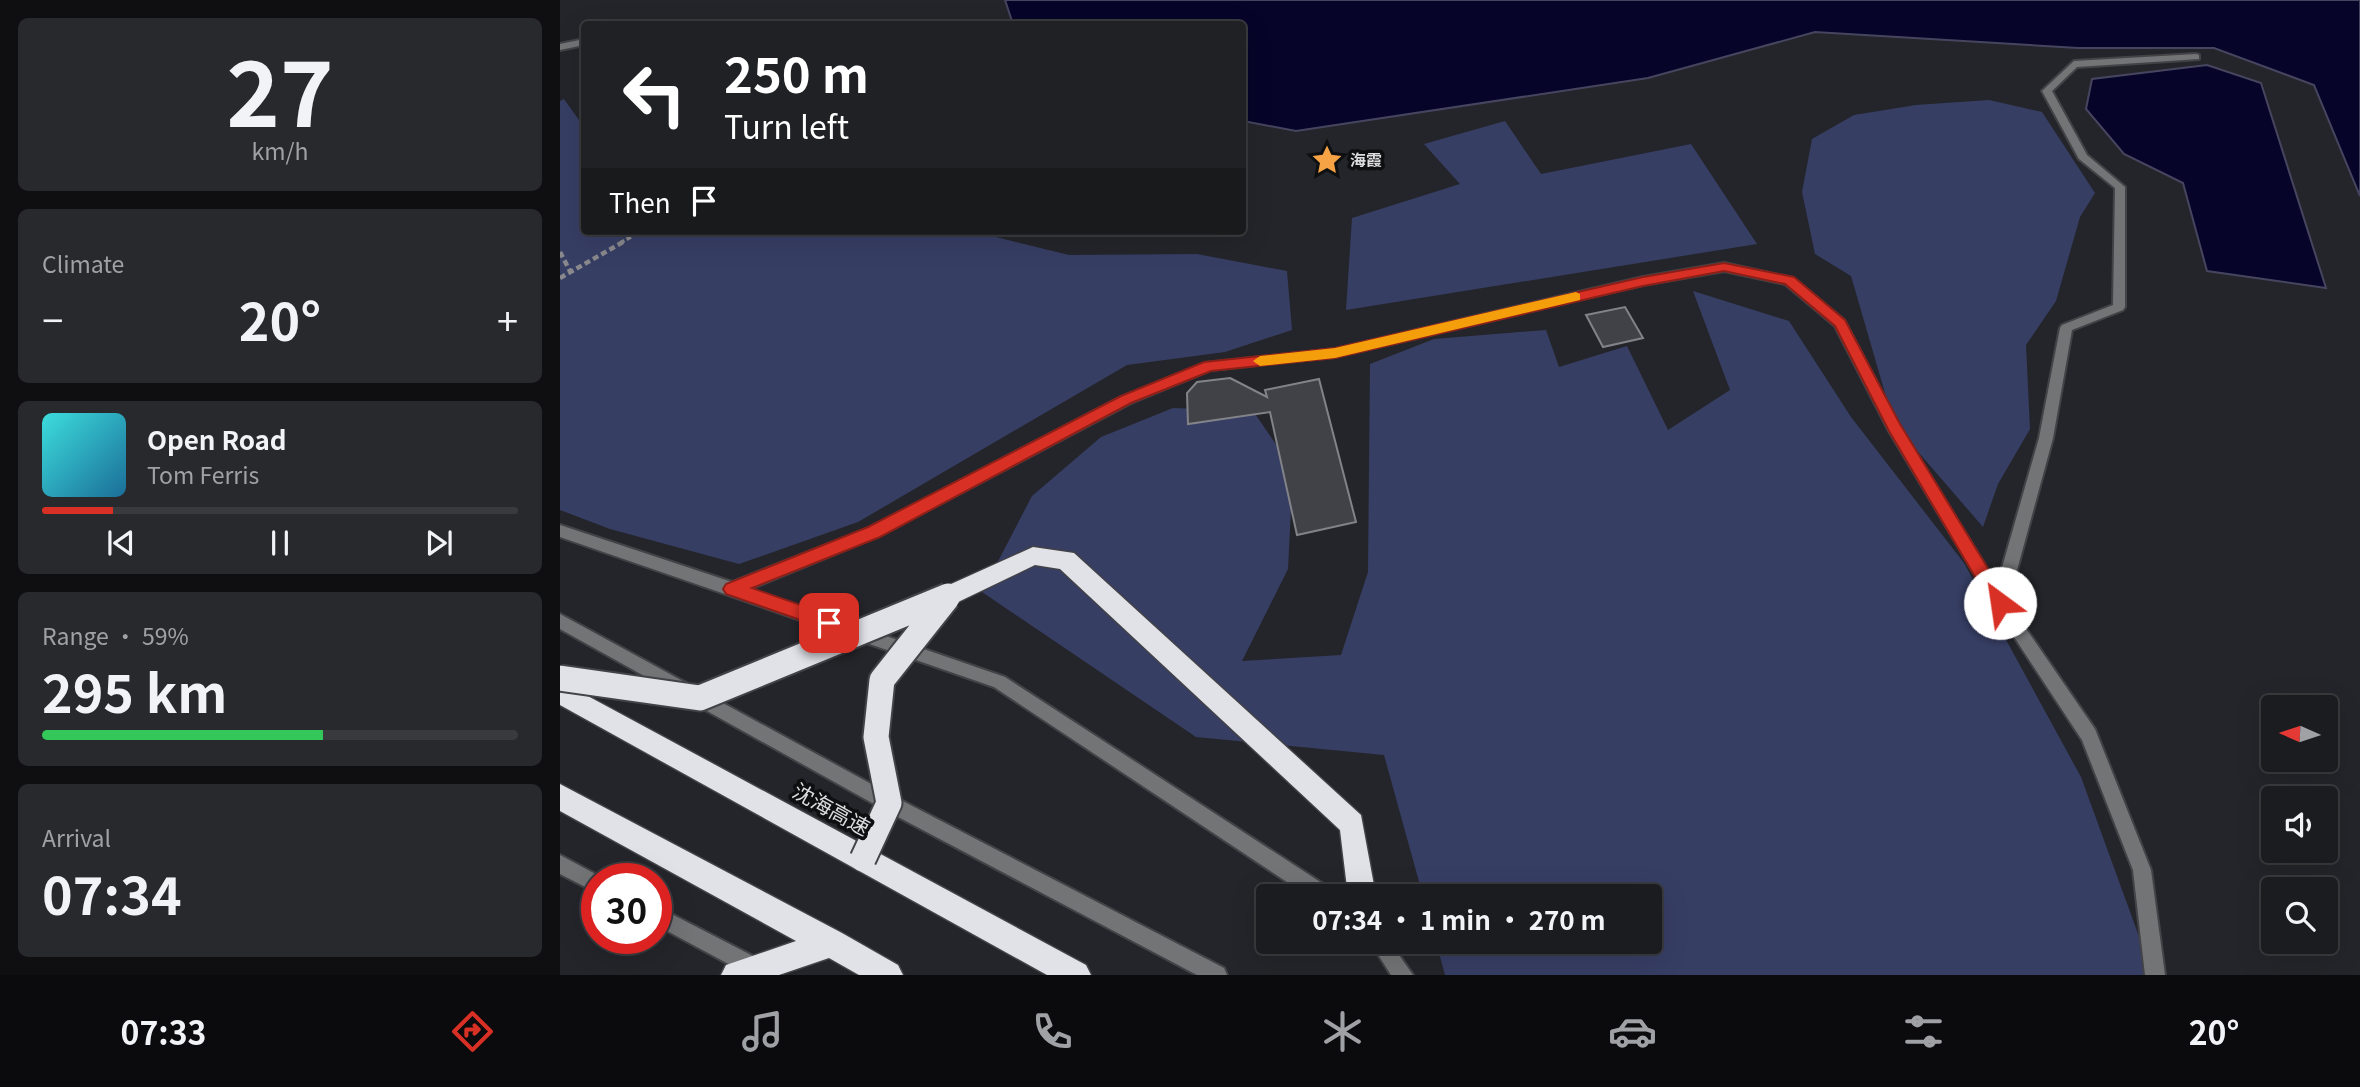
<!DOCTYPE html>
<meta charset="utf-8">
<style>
body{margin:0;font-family:Georgia,"Noto Sans SC",serif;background:#28292d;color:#f1f3f6;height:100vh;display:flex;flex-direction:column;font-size:26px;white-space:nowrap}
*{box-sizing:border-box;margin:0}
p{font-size:23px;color:#a0a1a5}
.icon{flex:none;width:38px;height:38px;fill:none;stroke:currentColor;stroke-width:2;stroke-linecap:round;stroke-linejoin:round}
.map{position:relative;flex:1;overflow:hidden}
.side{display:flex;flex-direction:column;gap:18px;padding:18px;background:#0f0f12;width:560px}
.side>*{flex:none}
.top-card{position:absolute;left:21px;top:21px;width:665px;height:214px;border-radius:7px;box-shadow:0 7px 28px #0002,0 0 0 2px #393a3e;background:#202124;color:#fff;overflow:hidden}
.needle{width:46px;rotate:273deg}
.controls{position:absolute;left:1701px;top:695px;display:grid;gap:14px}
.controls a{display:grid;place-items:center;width:77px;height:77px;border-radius:7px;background:#1b1c20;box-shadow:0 7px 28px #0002,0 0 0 2px #393a3e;font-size:35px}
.speed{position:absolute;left:21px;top:863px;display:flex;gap:14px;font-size:35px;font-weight:700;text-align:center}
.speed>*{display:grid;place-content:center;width:91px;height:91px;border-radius:50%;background:#1b1c20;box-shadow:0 7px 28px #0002,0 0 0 2px #393a3e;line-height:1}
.speed .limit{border:10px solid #d22;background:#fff;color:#111}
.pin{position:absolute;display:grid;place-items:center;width:60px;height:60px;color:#fff;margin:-30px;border-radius:14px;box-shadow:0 4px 10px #0006}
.me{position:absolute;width:77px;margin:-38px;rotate:329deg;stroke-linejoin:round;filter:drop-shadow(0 0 5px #0008)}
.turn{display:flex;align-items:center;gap:24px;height:147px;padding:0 28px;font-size:32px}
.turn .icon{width:91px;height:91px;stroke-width:2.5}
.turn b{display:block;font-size:49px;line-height:60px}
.then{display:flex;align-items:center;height:66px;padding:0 28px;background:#0003;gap:14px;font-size:26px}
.big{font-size:52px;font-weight:700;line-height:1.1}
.side .card{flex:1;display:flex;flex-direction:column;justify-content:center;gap:10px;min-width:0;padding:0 24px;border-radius:10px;background:#28292d}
.side .dial{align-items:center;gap:0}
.dial b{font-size:91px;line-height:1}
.song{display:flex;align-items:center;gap:21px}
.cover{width:84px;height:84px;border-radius:10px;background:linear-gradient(135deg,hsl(180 70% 55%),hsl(200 70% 35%))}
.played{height:7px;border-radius:4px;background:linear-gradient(90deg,#d93025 15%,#393a3e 15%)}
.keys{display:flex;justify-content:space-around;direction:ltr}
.heat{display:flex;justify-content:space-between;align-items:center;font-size:38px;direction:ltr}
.charge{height:10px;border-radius:5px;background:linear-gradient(90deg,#34c759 59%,#393a3e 0)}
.trip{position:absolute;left:696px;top:884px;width:406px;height:70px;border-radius:7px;background:#1b1c20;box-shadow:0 7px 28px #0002,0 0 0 2px #393a3e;font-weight:700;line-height:70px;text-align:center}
.dock{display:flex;height:112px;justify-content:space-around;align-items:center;background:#0b0b0d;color:#a0a1a5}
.dock .icon{width:49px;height:49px}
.dock .selected{color:#d93025}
.dock b{font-size:32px;color:#f1f3f6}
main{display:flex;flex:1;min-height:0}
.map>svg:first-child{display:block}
.green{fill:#373e64}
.water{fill:#060428;stroke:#46455f;stroke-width:2}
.building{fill:#414247;stroke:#828388;stroke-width:2}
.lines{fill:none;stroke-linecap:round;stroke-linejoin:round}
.lane-casing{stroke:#424247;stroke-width:4}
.street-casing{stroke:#424247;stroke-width:4}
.highway-casing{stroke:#424247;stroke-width:3}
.path-far1{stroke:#89898d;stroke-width:3.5;stroke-dasharray:5 2.5;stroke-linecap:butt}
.path{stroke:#89898d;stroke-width:4.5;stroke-dasharray:6 3.5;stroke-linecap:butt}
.lane{fill:#737476;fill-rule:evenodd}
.street{fill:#737476;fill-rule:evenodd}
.highway{fill:#e1e2e8;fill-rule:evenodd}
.highway-bridge-casing{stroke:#424247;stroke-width:29;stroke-linecap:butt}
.highway-bridge{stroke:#e1e2e8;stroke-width:25}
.route{fill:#d93025;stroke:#8d1f18;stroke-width:2}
.slow{fill:#f59e0b}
.labels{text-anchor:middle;stroke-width:7;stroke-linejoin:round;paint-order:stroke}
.far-poi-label{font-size:16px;font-weight:bold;fill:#dddde0;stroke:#0e0f10;text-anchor:start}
.near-street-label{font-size:21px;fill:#dddde0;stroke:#0e0f10}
</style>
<main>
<section class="side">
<div class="card dial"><b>27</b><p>km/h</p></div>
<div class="card"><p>Climate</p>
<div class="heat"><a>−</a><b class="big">20°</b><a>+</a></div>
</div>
<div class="card">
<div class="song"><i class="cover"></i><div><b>Open Road</b><p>Tom Ferris</p></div></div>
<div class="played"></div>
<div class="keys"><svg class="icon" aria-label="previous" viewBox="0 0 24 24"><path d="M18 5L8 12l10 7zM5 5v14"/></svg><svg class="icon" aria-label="pause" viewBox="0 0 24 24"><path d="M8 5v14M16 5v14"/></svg><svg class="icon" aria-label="next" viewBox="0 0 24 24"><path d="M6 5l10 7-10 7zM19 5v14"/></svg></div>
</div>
<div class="card"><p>Range · 59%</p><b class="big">295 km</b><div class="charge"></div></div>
<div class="card"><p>Arrival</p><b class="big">07:34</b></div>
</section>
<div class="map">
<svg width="1800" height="975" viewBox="0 0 1800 975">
<rect width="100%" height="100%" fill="#24252a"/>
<path class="green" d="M 4,99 L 24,127 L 24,231 L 382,231 L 428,235 L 509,255 L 637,254 L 727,271 L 732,330 L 665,352 L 567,365 L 298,522 L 179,564 L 50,529 L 0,510 L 0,101 Z
M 1429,100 L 1482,112 L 1535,193 L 1520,217 L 1496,301 L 1466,345 L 1470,429 L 1438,484 L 1423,527 L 1334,424 L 1291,276 L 1255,254 L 1242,192 L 1252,139 L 1294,115 L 1356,105 Z
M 945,121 L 981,174 L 1131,144 L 1197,244 L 786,310 L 792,218 L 900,184 L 864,144 Z
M 1133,291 L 1229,321 L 1291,417 L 1404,563 L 1521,777 L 1593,975 L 885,975 L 876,942 L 1090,942 L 1090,896 L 863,896 L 824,755 L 636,737 L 422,592 L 472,496 L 541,437 L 613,408 L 693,411 L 733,469 L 728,569 L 682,661 L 781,655 L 808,572 L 810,364 L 874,339 L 986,330 L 999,367 L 1067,346 L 1108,430 L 1170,390 Z"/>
<path class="water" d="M 445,0 L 1800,0 L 1800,196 L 1754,85 L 1654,48 L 1518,48 L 1255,32 L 1088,78 L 736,131 L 683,121 L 682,24 L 453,24 Z
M 1647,65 L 1701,83 L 1766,288 L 1647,271 L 1623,183 L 1564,154 L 1526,109 L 1532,79 Z"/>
<path class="building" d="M 1065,307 L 1083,338 L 1043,347 L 1026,315 Z
M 670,378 L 707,397 L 705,390 L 759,379 L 796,522 L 737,535 L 710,412 L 628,424 L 627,393 L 637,382 Z"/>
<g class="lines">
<g class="lane-casing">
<path id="lane" d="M 1636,54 L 1639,55 L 1639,59 L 1517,67 L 1492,91 L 1527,155 L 1565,187 L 1565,307 L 1563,310 L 1512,330 L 1493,438 L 1448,603 L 1445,608 L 1440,610 L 1435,608 L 1432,603 L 1479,438 L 1500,328 L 1502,325 L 1553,305 L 1555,188 L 1519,159 L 1482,91 L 1514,61 Z"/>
</g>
<g class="street-casing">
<path id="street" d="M 24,39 L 24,45 L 0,50 L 0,44 Z
M 1164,263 L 1233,278 L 1284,320 L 1339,425 L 1445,598 L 1535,729 L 1591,870 L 1605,975 L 1585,975 L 1573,870 L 1522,740 L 1435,608 L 1329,431 L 1275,326 L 1225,284 L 1164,271 L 1083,285 L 775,357 L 651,370 L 571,403 L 319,536 L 190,589 L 445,677 L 771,889 L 773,896 L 748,896 L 434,687 L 0,537 L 0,525 L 172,582 L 309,528 L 561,397 L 645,363 L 775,349 L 1083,277 Z
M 0,614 L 335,797 L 664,968 L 667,975 L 637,975 L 323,809 L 0,629 Z
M 0,855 L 43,878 L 37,878 L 37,893 L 0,874 Z
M 96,906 L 216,968 L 219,975 L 189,975 L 96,925 Z
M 810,942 L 830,942 L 853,975 L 831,975 Z"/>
</g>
<g class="highway-casing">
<path id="highway" d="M 473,547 L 514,553 L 801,815 L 816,896 L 788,896 L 780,830 L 500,569 L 475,565 L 396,603 L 388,606 L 380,603 L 377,596 L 380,589 Z
M 0,681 L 526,965 L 531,975 L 487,975 L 0,705 Z
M 0,784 L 282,933 L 338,965 L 343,975 L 299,975 L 269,958 L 219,975 L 161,975 L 166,965 L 236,941 L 0,811 Z"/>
</g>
<path class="path-far1" d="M 60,243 L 82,231"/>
<path class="path" d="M 0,252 L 10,271
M 0,278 L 63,242"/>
<use href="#lane" class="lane"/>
<use href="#street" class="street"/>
<use href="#highway" class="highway"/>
<g class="highway-bridge-casing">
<path id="highway-bridge" d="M 0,678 L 140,698 L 388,596
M 303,859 L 329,803 L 316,737 L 322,680 L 387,598"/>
</g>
<use href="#highway-bridge" class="highway-bridge"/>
</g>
<path class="route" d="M 1164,263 L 1234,277 L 1285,320 L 1340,424 L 1446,598 L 1449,603 L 1446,609 L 1434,609 L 1329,431 L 1275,326 L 1225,284 L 1164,271 L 1083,286 L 775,358 L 651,371 L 571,403 L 320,537 L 192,588 L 275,617 L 278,623 L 275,628 L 269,630 L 166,594 L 163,589 L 166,584 L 308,527 L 561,396 L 644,362 L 775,348 L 1083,277 Z"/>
<path class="slow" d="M 1016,292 L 1020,294 L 1020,300 L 775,358 L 700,366 L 693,361 L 700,356 L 775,348 Z"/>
<defs>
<g id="sight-bare" transform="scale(2.415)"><path d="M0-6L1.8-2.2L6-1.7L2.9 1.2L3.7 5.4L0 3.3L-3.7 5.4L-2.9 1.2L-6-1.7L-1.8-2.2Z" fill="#f5a345" stroke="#0e0f10" stroke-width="2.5" paint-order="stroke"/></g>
</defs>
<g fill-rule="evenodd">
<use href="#sight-bare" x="767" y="160"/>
</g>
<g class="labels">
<g class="far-poi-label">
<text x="790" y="166">海霞</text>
</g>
<g class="near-street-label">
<text transform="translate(271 810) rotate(29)" y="7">沈海高速</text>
</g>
</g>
</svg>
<div class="controls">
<a><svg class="needle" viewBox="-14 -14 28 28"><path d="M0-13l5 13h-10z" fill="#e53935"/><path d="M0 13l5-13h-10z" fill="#a0a1a5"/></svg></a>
<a><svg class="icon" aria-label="sound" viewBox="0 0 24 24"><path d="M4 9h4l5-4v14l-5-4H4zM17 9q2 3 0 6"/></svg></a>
<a><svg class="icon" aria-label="search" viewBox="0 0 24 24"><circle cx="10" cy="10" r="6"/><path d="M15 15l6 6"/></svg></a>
</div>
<div class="speed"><div class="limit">30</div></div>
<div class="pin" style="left:269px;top:623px;background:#d93025"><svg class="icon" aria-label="arrive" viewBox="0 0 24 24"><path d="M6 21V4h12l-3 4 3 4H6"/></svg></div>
<svg class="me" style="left:1440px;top:603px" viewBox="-20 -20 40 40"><circle r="19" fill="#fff"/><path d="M0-13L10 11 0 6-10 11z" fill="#d93025"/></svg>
<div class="trip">07:34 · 1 min · 270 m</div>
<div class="top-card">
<div class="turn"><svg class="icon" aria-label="left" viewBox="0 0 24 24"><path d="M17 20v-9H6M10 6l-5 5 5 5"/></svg><div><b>250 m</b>Turn left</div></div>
<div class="then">Then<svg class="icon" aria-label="arrive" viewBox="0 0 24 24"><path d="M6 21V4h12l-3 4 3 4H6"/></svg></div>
</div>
</div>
</main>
<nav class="dock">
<b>07:33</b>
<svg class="icon selected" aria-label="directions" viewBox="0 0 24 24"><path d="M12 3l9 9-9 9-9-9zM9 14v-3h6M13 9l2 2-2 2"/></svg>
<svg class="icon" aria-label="music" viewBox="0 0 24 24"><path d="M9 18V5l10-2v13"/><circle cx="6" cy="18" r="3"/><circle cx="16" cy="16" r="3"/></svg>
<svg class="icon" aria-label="phone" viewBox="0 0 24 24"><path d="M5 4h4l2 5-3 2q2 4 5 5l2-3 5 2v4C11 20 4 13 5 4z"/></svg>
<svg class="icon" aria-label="climate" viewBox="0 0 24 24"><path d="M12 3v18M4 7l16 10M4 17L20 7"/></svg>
<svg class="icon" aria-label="car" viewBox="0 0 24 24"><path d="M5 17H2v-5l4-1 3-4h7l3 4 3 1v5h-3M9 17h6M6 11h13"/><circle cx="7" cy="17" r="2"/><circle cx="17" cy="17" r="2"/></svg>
<svg class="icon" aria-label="filters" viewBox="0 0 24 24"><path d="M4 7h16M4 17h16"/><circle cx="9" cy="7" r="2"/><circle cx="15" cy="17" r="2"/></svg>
<b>20°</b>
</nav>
